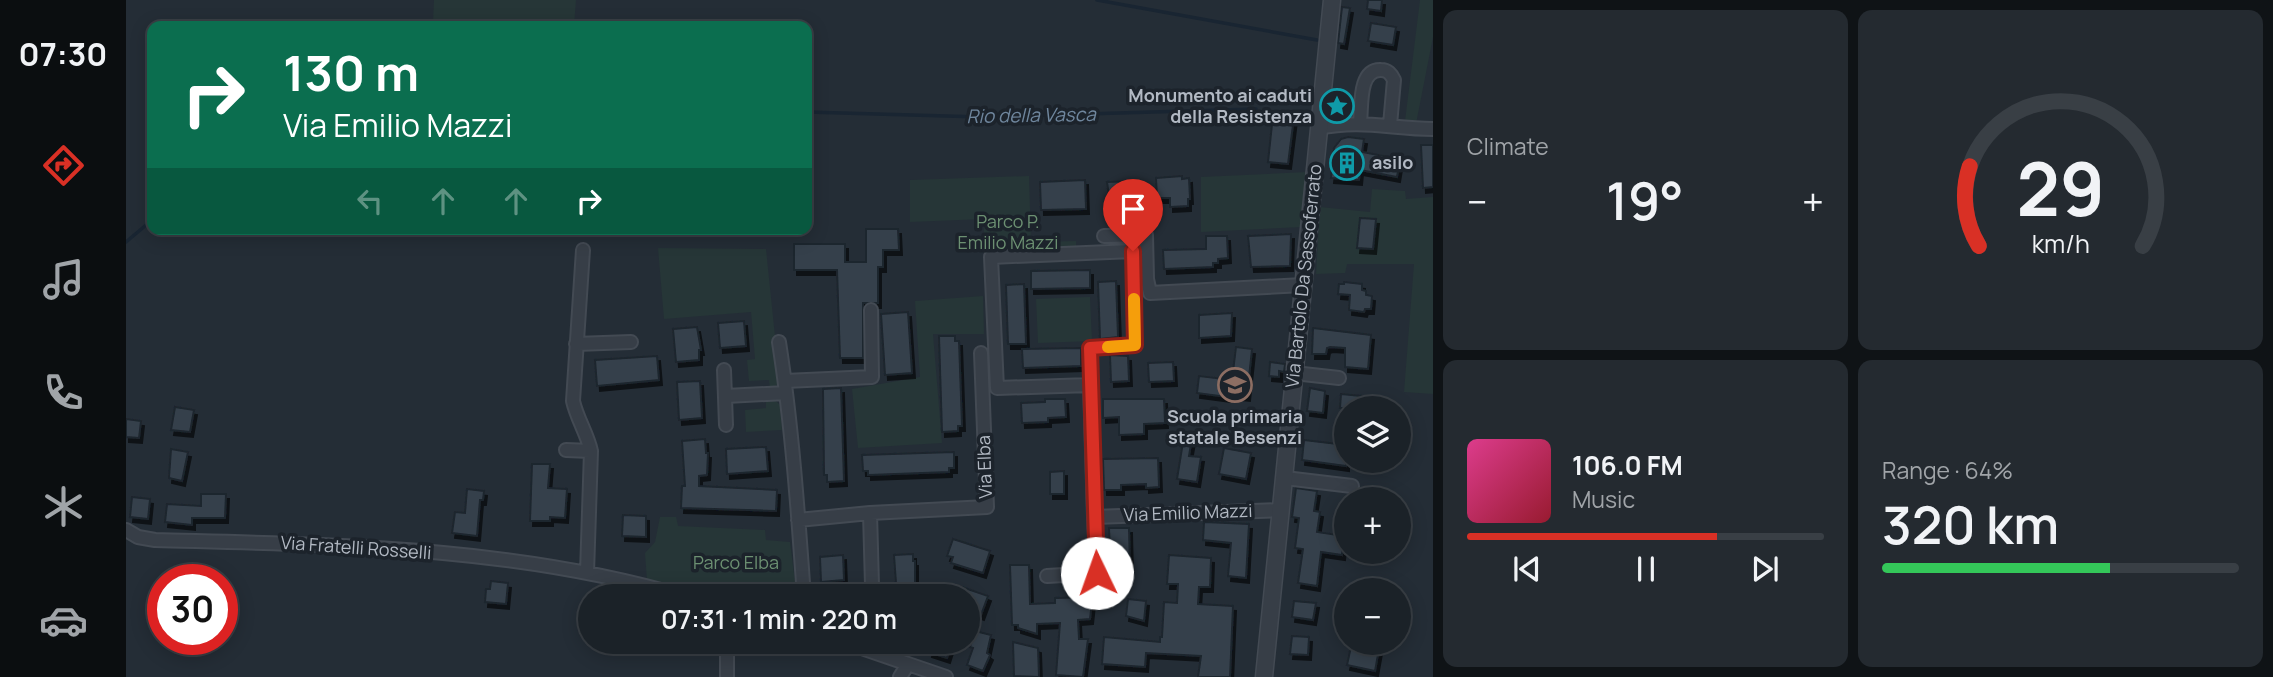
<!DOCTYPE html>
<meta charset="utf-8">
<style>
body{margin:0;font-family:Manrope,sans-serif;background:#242a30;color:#f1f3f6;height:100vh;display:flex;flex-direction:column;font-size:26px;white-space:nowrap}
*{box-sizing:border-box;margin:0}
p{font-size:23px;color:#a0a4a8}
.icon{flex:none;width:38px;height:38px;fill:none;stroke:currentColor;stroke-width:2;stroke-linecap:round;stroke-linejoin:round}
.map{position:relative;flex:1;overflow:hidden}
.drawer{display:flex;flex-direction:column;gap:10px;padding:10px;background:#0f1316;width:840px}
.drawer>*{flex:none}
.banner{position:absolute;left:21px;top:21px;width:665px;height:214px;border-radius:14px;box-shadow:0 4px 18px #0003,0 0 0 2px #393f45;background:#0b6e4f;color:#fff;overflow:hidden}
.controls{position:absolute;left:1208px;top:396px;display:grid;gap:14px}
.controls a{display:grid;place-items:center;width:77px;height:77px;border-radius:50%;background:#1b2228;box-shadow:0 4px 18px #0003,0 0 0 2px #393f45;font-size:35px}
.speed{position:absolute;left:21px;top:564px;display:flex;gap:14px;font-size:35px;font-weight:700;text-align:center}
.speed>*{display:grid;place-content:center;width:91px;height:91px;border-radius:50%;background:#1b2228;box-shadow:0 4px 18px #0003,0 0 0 2px #393f45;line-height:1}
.speed .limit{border:10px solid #d22;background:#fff;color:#111}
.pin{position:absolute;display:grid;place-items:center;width:60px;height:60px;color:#fff;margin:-72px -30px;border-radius:50% 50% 50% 0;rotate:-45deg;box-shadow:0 0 7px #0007}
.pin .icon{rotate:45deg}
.me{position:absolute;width:77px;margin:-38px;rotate:357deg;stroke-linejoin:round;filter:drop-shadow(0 0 5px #0008)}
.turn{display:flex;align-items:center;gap:24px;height:147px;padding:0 21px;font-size:32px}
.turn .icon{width:91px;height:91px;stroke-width:2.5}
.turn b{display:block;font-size:49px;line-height:60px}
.lanes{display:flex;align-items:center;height:66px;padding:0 21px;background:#0003;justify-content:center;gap:35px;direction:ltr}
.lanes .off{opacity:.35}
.big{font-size:52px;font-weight:600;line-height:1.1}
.drawer .widget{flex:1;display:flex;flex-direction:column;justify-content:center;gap:10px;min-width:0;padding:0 24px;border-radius:14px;background:#242a30}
.drawer .dial{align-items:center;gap:0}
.dial svg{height:182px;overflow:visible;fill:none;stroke:#393f45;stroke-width:7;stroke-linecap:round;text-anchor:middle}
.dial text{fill:#f1f3f6;stroke:none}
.song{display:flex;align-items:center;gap:21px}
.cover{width:84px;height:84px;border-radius:10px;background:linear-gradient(135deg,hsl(330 70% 55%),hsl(350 70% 35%))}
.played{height:7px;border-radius:4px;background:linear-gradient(90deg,#d93025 70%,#393f45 70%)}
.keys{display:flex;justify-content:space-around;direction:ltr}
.heat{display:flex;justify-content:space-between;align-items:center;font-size:38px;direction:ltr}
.charge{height:10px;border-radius:5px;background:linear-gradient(90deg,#34c759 64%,#393f45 0)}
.drawer .tiles{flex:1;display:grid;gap:10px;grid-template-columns:repeat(2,1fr)}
.trip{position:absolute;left:452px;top:584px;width:402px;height:70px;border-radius:35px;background:#1b2228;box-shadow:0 4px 18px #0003,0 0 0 2px #393f45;font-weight:600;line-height:70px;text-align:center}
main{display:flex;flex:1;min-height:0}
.dock{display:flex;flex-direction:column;width:126px;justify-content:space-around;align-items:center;background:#0b0e10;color:#a0a4a8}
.dock .icon{width:49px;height:49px}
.dock .on{color:#d93025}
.dock b{font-size:32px;color:#f1f3f6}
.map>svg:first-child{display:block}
.green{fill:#263637}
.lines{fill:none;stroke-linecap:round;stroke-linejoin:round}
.stream{stroke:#192532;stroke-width:3.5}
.building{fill:#36414c;stroke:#1e252d;stroke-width:2;filter:url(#shadow)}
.minor-casing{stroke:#434a53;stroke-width:16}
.tertiary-casing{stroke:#434a53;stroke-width:19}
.minor{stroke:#373e47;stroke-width:12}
.tertiary{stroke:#373e47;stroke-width:16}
.route-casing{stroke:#8d1f18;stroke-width:18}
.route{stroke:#d93025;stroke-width:12}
.slow{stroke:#f59e0b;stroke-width:12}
.labels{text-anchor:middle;stroke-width:7;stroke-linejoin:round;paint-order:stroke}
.poi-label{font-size:18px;font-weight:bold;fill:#b2b9c3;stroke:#1c232b;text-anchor:end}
.park-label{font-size:18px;fill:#6c9072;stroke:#1c232b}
.street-label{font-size:18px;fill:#b2b9c3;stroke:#1c232b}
.water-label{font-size:19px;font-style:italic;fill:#6f869d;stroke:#1c232b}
</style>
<main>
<nav class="dock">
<b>07:30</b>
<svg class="icon on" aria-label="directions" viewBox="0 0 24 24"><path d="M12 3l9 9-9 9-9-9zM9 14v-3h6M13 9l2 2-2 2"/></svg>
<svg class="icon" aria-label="music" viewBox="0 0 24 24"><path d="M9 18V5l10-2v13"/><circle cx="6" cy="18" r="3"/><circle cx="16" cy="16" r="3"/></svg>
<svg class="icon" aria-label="phone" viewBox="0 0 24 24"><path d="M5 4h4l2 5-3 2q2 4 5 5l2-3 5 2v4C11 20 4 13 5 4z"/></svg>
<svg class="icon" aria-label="climate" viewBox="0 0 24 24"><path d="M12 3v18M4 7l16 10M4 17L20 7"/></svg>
<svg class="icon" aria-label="car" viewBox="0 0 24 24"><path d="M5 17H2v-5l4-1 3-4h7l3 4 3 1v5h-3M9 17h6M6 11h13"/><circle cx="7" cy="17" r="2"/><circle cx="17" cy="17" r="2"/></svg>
</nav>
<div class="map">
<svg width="1307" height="677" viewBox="0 0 1307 677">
<defs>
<filter id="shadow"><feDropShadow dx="3" dy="5" stdDeviation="0" flood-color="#0009"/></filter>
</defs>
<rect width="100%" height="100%" fill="#242d36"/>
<path class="green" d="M 308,0 L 450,0 L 448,26 L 366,26 L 307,21 Z
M 1294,0 L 1307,0 L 1307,37 L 1289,129 L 1278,129 Z
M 1181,172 L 1176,227 L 1075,232 L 1075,177 Z
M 903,176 L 905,242 L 950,241 L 950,253 L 865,257 L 858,256 L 858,219 L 784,222 L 784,180 Z
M 1246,189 L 1279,191 L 1280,199 L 1307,197 L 1307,394 L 1278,392 L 1288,264 L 1221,264 L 1219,273 L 1190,274 L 1194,207 L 1244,212 Z
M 532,248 L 640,249 L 653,375 L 651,385 L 644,388 L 643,380 L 623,381 L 621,360 L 629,359 L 625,312 L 538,319 Z
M 857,296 L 858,334 L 807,334 L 816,443 L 732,448 L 726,389 L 794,377 L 789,301 Z
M 964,297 L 966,341 L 912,343 L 910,299 Z
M 640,400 L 649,400 L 654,405 L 656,430 L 620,432 L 619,410 L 640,408 Z
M 534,517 L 550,517 L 552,526 L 639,530 L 640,540 L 664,542 L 671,597 L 585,597 L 521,580 L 519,553 L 529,542 Z"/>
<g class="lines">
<path class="stream" d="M 971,0 L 1191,40
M 681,112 L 855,117 L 1130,109
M 0,242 L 26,220"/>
</g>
<path class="building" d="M 1242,0 L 1256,0 L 1255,11 L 1241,9 Z
M 1216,7 L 1224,8 L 1218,44 L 1212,43 Z
M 1245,23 L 1270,27 L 1267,45 L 1242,41 Z
M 1147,115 L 1168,117 L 1162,164 L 1142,162 Z
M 1222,137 L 1238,139 L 1236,152 L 1274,159 L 1271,177 L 1234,170 L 1233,180 L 1205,178 L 1208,148 L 1215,139 Z
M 1295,145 L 1307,145 L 1307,187 L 1297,188 Z
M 1056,176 L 1056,179 L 1063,178 L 1064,199 L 1062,199 L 1062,206 L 1044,207 L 1044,198 L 1031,198 L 1030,178 Z
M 959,180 L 960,209 L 915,210 L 914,182 Z
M 1006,181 L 1008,202 L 984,203 L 981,182 Z
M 1234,218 L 1250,219 L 1247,249 L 1231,248 Z
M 740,229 L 772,229 L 773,250 L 757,250 L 757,267 L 752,267 L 752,303 L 737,303 L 737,358 L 714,358 L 711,270 L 668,270 L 668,244 L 719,244 L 719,262 L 740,262 Z
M 1165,234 L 1164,266 L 1125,267 L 1122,236 Z
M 1080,236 L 1101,236 L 1102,258 L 1092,259 L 1092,263 L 1087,263 L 1087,267 L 1038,269 L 1037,250 L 1080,249 Z
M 964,270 L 964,288 L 905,289 L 905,271 Z
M 990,281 L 992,337 L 974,339 L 972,282 Z
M 1218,282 L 1236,284 L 1236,290 L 1240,291 L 1240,295 L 1246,296 L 1245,309 L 1239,309 L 1238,312 L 1223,310 L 1224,295 L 1212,294 L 1213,284 L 1218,284 Z
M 898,284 L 900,344 L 882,344 L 880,285 Z
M 782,312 L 786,373 L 759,375 L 755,314 Z
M 1106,313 L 1105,336 L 1073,338 L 1073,315 Z
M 618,321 L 620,346 L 594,348 L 592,323 Z
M 571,327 L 575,350 L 573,350 L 573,360 L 550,362 L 547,329 Z
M 1187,328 L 1245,335 L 1242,369 L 1219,367 L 1219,348 L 1204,347 L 1201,348 L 1200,354 L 1186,354 Z
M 813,336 L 829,336 L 829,341 L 833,341 L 836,426 L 832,426 L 832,431 L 816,432 Z
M 1110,347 L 1126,349 L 1121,396 L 1102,394 L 1101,397 L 1071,393 L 1073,376 L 1106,380 Z
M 955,348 L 955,366 L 897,368 L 896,349 Z
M 984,355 L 1002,356 L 1003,381 L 985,382 Z
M 531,356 L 533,380 L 471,386 L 469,360 Z
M 1047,362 L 1048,381 L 1023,382 L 1022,363 Z
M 1144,362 L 1159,364 L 1158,372 L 1153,371 L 1153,377 L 1143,376 Z
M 574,381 L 576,418 L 553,420 L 551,382 Z
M 715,388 L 718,481 L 701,482 L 701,475 L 698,475 L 697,389 Z
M 1184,388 L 1199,391 L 1197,413 L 1181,411 Z
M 1215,394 L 1235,396 L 1233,408 L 1214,408 Z
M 919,399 L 939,399 L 940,417 L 922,418 L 922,422 L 896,423 L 895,403 L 919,402 Z
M 977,399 L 1038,399 L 1039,423 L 1018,424 L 1018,434 L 993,435 L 993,417 L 977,418 Z
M 49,407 L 68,410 L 64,432 L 45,430 Z
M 0,419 L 15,421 L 13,438 L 0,437 Z
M 1058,436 L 1066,438 L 1063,456 L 1075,457 L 1071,482 L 1051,479 Z
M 579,439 L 580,453 L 582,453 L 581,475 L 573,476 L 573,486 L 651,490 L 650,511 L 555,508 L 556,486 L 559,486 L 556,441 Z
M 1178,440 L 1220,445 L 1220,466 L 1176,460 Z
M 640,447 L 642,471 L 601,474 L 600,449 Z
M 1098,448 L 1125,453 L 1120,479 L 1093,474 Z
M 45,449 L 62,452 L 56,481 L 43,478 Z
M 828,452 L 828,468 L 823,468 L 823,472 L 742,475 L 742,471 L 737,471 L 736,455 Z
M 1032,458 L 1033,487 L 1020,488 L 1020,484 L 995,485 L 995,490 L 978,490 L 977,459 Z
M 406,464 L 424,464 L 422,488 L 441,489 L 439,518 L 424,517 L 424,521 L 404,521 Z
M 938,471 L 938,494 L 924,494 L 924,472 Z
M 1170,488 L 1191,491 L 1188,511 L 1194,512 L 1191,532 L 1218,536 L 1216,555 L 1195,552 L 1191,586 L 1172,583 L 1177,549 L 1169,548 L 1173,518 L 1166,517 Z
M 341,489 L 358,491 L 357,500 L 354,500 L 351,536 L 326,533 L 329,512 L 339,513 Z
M 75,494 L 100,494 L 99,518 L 66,518 L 66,525 L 39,522 L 41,504 L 75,506 Z
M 6,497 L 24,499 L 22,519 L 4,517 Z
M 497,515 L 520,516 L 520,537 L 496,536 Z
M 1078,522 L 1123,524 L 1120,578 L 1102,576 L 1105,543 L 1077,540 Z
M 983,528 L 1003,528 L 1004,569 L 985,570 Z
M 827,539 L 864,551 L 857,573 L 825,563 L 827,557 L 821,556 Z
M 787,554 L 787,561 L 789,561 L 789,586 L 782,586 L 783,597 L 771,597 L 768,555 Z
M 717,555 L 718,580 L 695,582 L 694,557 Z
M 1043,555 L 1085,558 L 1084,587 L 1073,587 L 1072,604 L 1107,606 L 1104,677 L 1072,677 L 1075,656 L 1020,653 L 1019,667 L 976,664 L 978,637 L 1034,642 L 1034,637 L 1036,637 L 1038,602 L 1051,603 L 1052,584 L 1041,584 Z
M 884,565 L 903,565 L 904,604 L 929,603 L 929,598 L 966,597 L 966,589 L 981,589 L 982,602 L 966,601 L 964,619 L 952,620 L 953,639 L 962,639 L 957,677 L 930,675 L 934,623 L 911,624 L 911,634 L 892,628 L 892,625 L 886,625 Z
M 365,581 L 382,583 L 380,604 L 359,602 L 360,589 L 364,589 Z
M 830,585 L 862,596 L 855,615 L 842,610 L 842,597 L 826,597 Z
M 1002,599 L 1020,601 L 1018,621 L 1000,616 Z
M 1168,601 L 1190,603 L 1187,620 L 1166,617 Z
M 849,631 L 865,635 L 861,653 L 864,655 L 857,671 L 841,665 L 847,648 L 844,647 Z
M 1166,636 L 1183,637 L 1182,655 L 1164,654 Z
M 806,642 L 826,642 L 821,658 L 803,652 Z
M 887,642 L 912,648 L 913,677 L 888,676 Z
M 1226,642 L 1246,644 L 1245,648 L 1253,649 L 1249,671 L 1221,665 Z"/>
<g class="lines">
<g class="minor-casing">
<path id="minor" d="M 1234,122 C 1236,107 1232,69 1255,70 C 1262,70 1265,74 1268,80 L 1264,125
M 1193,128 C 1235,119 1266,129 1307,129
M 978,236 L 1020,235 L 1021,279 L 1024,293 L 1177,285
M 457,250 L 447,401 C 451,419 461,433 465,451 L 461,573
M 653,342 C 666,426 672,512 678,597
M 450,344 L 505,342
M 598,370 L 600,425
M 1168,373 L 1213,378
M 659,381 L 746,377 L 745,310
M 964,385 L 964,348 L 1009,345 L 1007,251 L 865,257 L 871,388 L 964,385 L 968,517 L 1156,510
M 600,396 L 660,393
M 440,450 L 465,451
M 1159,478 L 1226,486
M 744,513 L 746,585
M 672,520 L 744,513 L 861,507 L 855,353
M 0,530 L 12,537 L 29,540 C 206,545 389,546 560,597
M 921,576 L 971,573 L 968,517
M 718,642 L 820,677
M 601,677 L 601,642
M 774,677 L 782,664"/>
</g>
<g class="tertiary-casing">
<path id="tertiary" d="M 1138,677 L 1206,0"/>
</g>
<use href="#minor" class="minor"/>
<use href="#tertiary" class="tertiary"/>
</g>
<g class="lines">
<g class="route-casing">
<path id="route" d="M 971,573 L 964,348 L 1009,345 L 1007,251"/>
</g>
<use href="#route" class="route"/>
<path class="slow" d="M 982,347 L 1009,345 L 1008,299"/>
</g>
<defs>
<g id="sight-ring" transform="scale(1.75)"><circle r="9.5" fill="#1c232b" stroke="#0f9aa8" stroke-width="1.5"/><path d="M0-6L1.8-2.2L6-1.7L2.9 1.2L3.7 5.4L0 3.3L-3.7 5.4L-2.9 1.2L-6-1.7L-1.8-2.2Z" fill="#0f9aa8"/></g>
<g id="building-ring" transform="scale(1.75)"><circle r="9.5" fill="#1c232b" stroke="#0f9aa8" stroke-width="1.5"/><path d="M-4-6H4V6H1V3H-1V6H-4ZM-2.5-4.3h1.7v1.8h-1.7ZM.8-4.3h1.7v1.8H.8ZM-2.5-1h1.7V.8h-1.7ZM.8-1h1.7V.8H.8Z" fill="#0f9aa8"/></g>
<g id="school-ring" transform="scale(1.75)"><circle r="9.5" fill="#1c232b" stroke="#8d6e63" stroke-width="1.5"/><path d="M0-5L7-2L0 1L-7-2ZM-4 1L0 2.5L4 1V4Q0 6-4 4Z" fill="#8d6e63"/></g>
</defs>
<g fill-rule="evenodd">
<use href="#sight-ring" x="1211" y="106"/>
<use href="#building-ring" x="1221" y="163"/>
<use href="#school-ring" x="1109" y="385"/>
</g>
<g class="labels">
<g class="poi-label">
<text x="1186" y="102">Monumento ai caduti<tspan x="1186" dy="21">della Resistenza</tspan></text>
<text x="1246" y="169" text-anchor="start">asilo</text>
<text x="1109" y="423" text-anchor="middle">Scuola primaria<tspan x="1109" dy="21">statale Besenzi</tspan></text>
</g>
<g class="park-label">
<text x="882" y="228">Parco P.<tspan x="882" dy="21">Emilio Mazzi</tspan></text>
<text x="610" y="569">Parco Elba</text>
</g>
<g class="street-label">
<text transform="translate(1178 276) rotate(-84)" y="6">Via Bartolo Da Sassoferrato</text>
<text transform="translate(859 467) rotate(-92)" y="6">Via Elba</text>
<text transform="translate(1062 513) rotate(-2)" y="6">Via Emilio Mazzi</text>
<text transform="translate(230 548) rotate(4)" y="6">Via Fratelli Rosselli</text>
</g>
<g class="water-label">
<text transform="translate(905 115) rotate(-1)" y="7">Rio della Vasca</text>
</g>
</g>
</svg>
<div class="controls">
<a><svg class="icon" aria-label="layers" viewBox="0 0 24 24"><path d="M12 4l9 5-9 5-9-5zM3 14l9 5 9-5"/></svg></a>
<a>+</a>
<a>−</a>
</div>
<div class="speed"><div class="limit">30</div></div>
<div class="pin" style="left:1007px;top:251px;background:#d93025"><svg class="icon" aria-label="arrive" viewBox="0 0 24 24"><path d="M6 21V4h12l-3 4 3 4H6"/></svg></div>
<svg class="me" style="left:971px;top:573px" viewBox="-20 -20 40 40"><circle r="19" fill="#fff"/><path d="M0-13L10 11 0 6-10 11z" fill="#d93025"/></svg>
<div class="trip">07:31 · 1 min · 220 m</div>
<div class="banner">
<div class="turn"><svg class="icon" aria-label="right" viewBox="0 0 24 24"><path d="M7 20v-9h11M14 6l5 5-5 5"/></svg><div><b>130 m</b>Via Emilio Mazzi</div></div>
<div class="lanes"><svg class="icon off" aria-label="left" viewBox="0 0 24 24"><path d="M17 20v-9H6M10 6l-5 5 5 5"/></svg><svg class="icon off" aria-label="ahead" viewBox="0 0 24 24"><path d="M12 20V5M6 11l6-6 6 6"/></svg><svg class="icon off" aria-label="ahead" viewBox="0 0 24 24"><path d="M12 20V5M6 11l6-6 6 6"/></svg><svg class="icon" aria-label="right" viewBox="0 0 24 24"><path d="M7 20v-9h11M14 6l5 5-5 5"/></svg></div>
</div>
</div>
<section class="drawer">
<div class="tiles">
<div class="widget"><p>Climate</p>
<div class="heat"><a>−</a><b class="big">19°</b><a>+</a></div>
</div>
<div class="widget dial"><svg viewBox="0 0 100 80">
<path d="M14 69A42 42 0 1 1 86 69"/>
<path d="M14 69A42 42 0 0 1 10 34" stroke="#d93025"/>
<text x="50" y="56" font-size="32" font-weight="700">29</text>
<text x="50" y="72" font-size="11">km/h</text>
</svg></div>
<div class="widget">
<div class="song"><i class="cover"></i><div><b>106.0 FM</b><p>Music</p></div></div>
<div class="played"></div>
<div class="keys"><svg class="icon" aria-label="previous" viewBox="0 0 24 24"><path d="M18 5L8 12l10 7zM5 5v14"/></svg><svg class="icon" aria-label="pause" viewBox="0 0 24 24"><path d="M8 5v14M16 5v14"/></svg><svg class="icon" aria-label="next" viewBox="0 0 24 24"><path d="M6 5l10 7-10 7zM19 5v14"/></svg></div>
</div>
<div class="widget"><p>Range · 64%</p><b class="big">320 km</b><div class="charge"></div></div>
</div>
</section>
</main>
